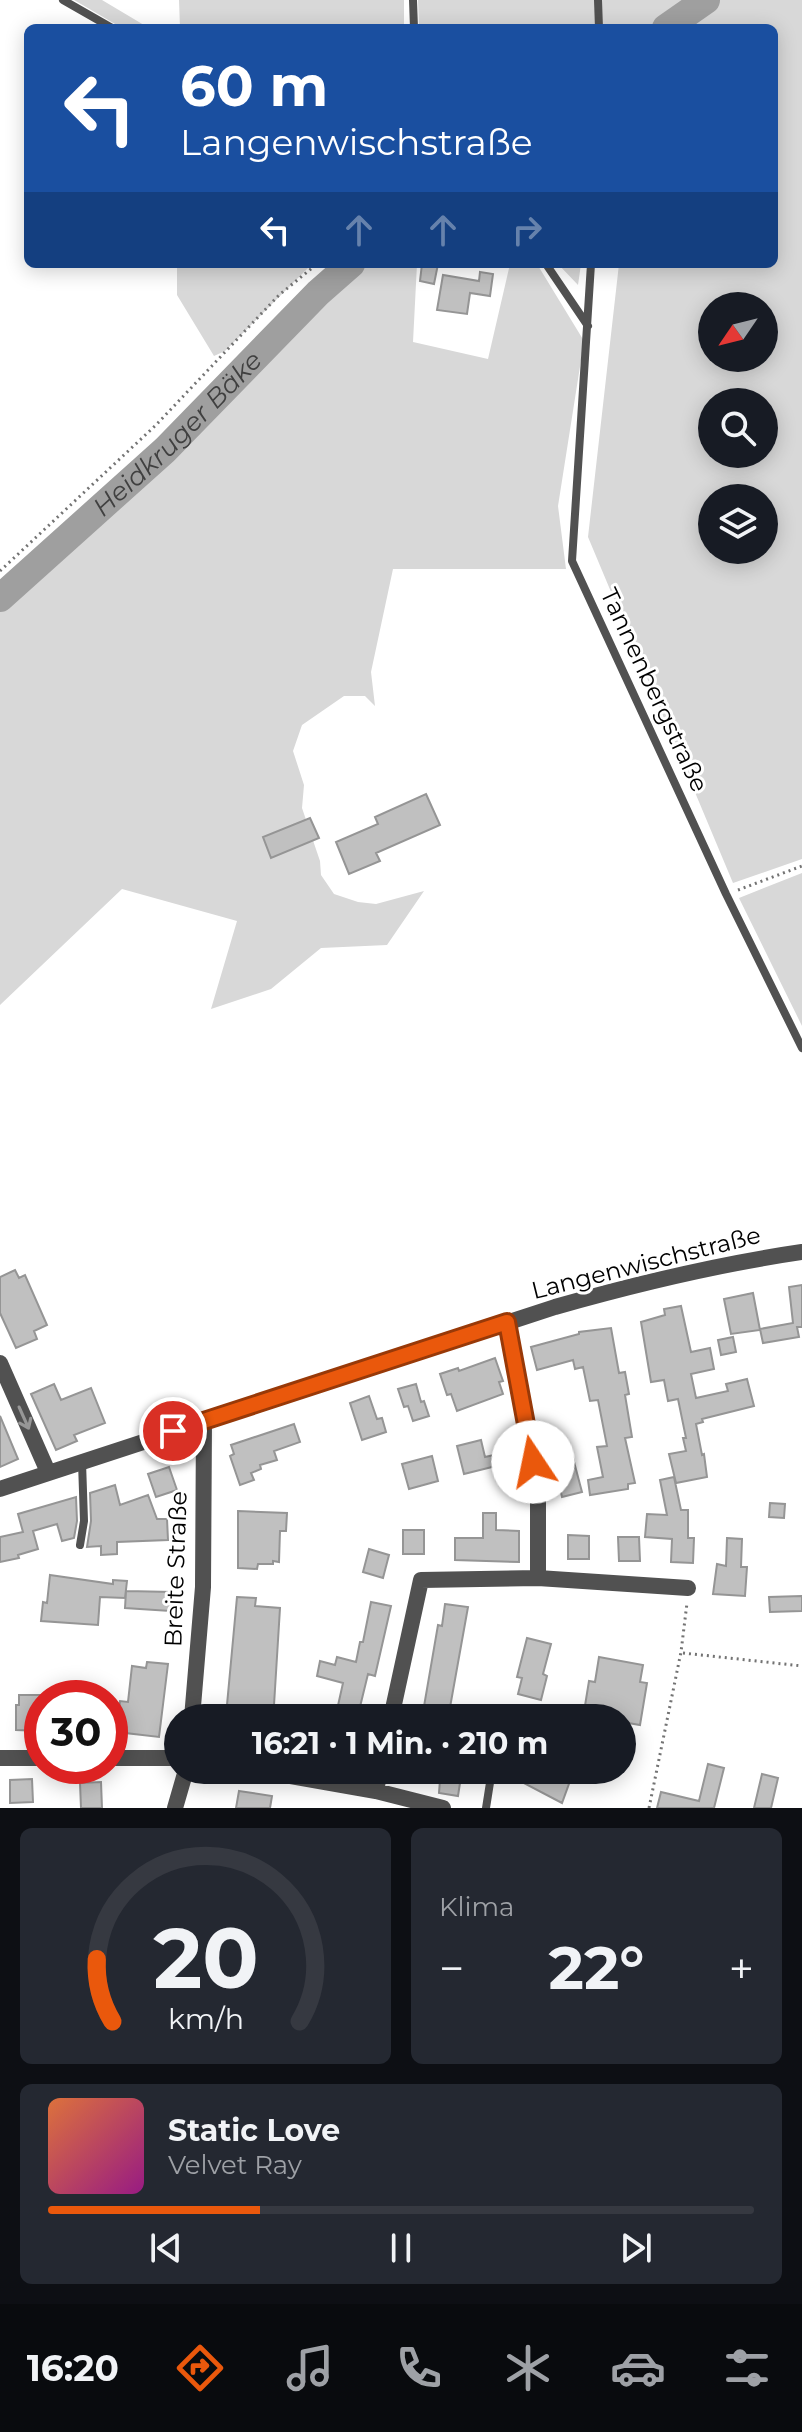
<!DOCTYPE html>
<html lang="de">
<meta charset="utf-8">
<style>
body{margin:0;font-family:Montserrat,sans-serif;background:#242831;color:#f1f3f6;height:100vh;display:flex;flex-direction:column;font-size:30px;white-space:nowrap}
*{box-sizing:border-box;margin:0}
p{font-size:26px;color:#9ea1a6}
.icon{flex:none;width:44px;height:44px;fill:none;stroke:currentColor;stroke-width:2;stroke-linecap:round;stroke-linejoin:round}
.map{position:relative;height:1808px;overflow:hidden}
.side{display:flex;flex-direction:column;gap:20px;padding:20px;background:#0d0f14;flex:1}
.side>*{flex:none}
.banner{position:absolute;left:24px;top:24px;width:754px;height:244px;border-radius:12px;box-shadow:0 4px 20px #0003;background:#1a4fa0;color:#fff;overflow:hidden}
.needle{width:52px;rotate:235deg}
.fabs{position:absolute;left:698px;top:292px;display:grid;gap:16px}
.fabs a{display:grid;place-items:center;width:80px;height:80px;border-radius:50%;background:#171b24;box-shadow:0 4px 20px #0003;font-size:40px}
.speed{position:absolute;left:24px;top:1680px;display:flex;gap:16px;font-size:40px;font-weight:700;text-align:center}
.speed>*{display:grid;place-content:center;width:104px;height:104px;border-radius:50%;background:#171b24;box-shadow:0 4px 20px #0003;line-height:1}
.speed .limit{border:12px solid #d22;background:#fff;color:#111}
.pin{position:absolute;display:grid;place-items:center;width:68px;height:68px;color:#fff;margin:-34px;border:4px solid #fff;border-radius:50%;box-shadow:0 2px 8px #0007}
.me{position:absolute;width:88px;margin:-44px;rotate:349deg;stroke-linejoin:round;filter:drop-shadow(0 0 6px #0008)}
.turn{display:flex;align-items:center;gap:28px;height:168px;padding:0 24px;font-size:36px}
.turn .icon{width:104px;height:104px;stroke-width:2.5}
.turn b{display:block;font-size:56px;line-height:68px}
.lanes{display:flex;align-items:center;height:76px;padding:0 24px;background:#0003;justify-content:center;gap:40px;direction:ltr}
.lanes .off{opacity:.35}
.big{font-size:60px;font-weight:700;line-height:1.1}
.side .tile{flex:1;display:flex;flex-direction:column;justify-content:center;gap:12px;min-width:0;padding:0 28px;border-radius:12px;background:#242831}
.side .dial{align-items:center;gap:0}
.dial svg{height:208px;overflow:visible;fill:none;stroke:#363941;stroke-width:7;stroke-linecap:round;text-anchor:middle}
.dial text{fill:#f1f3f6;stroke:none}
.song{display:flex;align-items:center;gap:24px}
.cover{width:96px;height:96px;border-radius:12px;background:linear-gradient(135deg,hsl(20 70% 55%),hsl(310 70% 35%))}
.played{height:8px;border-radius:4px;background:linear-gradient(90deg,#ea580c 30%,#363941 30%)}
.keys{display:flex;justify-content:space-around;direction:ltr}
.heat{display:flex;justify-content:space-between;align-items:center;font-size:44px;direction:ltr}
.side .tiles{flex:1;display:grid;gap:20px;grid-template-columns:1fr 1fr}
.tile:last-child{grid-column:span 2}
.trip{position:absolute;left:164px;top:1704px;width:472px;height:80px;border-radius:40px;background:#171b24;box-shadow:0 4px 20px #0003;font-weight:700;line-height:80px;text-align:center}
.tabs{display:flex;height:128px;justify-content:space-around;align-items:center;background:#090b0e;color:#9ea1a6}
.tabs .icon{width:56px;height:56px}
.tabs .active{color:#ea580c}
.tabs b{font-size:36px;color:#f1f3f6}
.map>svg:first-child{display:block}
.green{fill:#d8d8d8;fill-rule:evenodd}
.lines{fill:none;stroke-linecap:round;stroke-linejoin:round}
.river{stroke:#9f9f9f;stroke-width:28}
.building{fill:#c0c0c0;stroke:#959595;stroke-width:2}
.path{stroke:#737373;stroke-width:3;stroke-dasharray:2 4;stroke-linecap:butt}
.lane{stroke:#515151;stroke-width:8}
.street{stroke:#515151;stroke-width:16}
.oneway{stroke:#979797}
.route-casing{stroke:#983908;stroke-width:20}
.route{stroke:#ea580c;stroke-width:14}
.labels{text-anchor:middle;stroke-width:6;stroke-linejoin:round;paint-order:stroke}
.street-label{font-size:24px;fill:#000;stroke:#fff}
.water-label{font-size:26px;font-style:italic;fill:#404040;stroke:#fff}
</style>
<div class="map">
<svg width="802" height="1808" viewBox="0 0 802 1808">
<rect width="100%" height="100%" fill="#fff"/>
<path class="green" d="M 74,0 L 102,0 L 149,28 L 122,28 Z
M 179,0 L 404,0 L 404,28 L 180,28 Z
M 418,0 L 701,0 L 661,28 L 419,28 Z
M 710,0 L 802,0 L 802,859 L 733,883 L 588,537 L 619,264 L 774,264 L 774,28 L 671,28 ZM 712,306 L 764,306 L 764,358 L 712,358 ZM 712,402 L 764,402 L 764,454 L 712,454 ZM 712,498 L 764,498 L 764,550 L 712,550 Z
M 177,264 L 312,264 L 225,351 L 214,356 L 177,295 Z
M 353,264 L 417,264 L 413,342 L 488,359 L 510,264 L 537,264 L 584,341 L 558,506 L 566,569 L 393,569 L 371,672 L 375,706 L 365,696 L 344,696 L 302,725 L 293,751 L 304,785 L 302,808 L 320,861 L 321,875 L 334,894 L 358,902 L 376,904 L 424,891 L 387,945 L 321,948 L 271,989 L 211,1009 L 237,921 L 122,889 L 0,1005 L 0,601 L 168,451 L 321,293 Z
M 558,264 L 581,264 L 578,285 Z
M 802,873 L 802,1026 L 739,898 Z"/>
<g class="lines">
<g class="river">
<path d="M 666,28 L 706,0"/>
<path id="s1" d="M 0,598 L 165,450 L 318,293 L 351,264"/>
</g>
</g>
<path class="building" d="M 422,264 L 438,264 L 434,284 L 420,281 Z
M 480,272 L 493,274 L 490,296 L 470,293 L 467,314 L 437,310 L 443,275 L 479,281 Z
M 426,794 L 440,825 L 376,853 L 380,861 L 349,874 L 336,842 L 378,824 L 375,817 Z
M 310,818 L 319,838 L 271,858 L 263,837 Z
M 15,1270 L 19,1278 L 25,1275 L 47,1325 L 34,1331 L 37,1339 L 16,1348 L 0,1313 L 0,1277 Z
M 802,1285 L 802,1327 L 797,1327 L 799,1337 L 763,1343 L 760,1329 L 793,1323 L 789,1287 Z
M 753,1293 L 760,1330 L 731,1334 L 724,1299 Z
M 681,1306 L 691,1352 L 710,1348 L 714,1369 L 691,1374 L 696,1398 L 728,1391 L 726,1384 L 747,1379 L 754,1406 L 702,1419 L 703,1422 L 696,1424 L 702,1455 L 704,1454 L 707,1477 L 676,1483 L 669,1454 L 686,1451 L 683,1438 L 686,1438 L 678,1399 L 668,1401 L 664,1380 L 651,1382 L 641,1322 L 665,1315 L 664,1309 Z
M 611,1328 L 619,1373 L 625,1372 L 629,1394 L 625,1395 L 632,1437 L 625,1438 L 635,1483 L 628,1484 L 628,1489 L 590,1495 L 588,1480 L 603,1477 L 597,1447 L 607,1446 L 598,1400 L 590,1401 L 583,1367 L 575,1369 L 573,1360 L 537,1370 L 531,1347 L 579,1334 L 579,1332 Z
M 733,1337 L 736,1352 L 721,1355 L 718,1340 Z
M 495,1358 L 503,1381 L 499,1382 L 503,1394 L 457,1411 L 451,1394 L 447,1395 L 440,1374 L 458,1368 L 459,1371 Z
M 54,1384 L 61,1400 L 91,1388 L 105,1423 L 74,1435 L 77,1441 L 56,1450 L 31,1394 Z
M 416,1384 L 421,1402 L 424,1401 L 429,1416 L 413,1421 L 408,1406 L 404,1407 L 398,1389 Z
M 369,1396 L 377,1419 L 382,1418 L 386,1432 L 362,1440 L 350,1403 Z
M 0,1416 L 18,1459 L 0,1467 Z
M 294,1424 L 300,1442 L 274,1451 L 277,1460 L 260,1465 L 261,1469 L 251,1473 L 254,1480 L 240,1485 L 230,1456 L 234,1454 L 231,1445 Z
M 481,1440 L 485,1457 L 516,1450 L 522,1482 L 503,1485 L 500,1465 L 464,1474 L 457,1446 Z
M 432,1456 L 438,1481 L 409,1489 L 402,1464 Z
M 573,1458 L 582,1492 L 562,1497 L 554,1462 Z
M 169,1467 L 177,1490 L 156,1497 L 148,1474 Z
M 674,1477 L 681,1510 L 688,1510 L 688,1538 L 694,1538 L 693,1563 L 671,1562 L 672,1539 L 645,1537 L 647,1514 L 667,1515 L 660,1480 Z
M 115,1485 L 120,1505 L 148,1495 L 157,1519 L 167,1519 L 168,1540 L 117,1542 L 117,1554 L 101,1555 L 101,1546 L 87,1547 L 91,1521 L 90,1493 Z
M 76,1497 L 77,1521 L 74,1538 L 62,1541 L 57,1524 L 33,1531 L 38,1549 L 18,1555 L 19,1558 L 0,1562 L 0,1537 L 23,1532 L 18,1514 Z
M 770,1503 L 785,1504 L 784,1518 L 769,1517 Z
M 238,1511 L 287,1513 L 286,1531 L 280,1531 L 279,1562 L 273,1561 L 273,1564 L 258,1564 L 257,1569 L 238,1568 Z
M 483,1513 L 496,1513 L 496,1530 L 519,1531 L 519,1562 L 455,1560 L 455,1538 L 483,1538 Z
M 403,1530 L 424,1530 L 424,1554 L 403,1554 Z
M 568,1535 L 589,1536 L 589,1559 L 568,1559 Z
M 618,1537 L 639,1537 L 640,1561 L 619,1561 Z
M 727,1538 L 742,1539 L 741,1567 L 747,1567 L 745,1596 L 713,1594 L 717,1564 L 726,1566 Z
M 369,1549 L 389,1555 L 383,1578 L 363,1572 Z
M 50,1575 L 113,1584 L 113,1580 L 127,1581 L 125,1598 L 100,1597 L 98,1625 L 41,1621 L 43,1602 L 47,1603 Z
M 126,1591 L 172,1592 L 170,1611 L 125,1608 Z
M 802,1596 L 802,1611 L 770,1612 L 769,1597 Z
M 237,1597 L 256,1598 L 255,1606 L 280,1608 L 274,1705 L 271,1705 L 270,1718 L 252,1718 L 253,1709 L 227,1705 Z
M 371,1602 L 391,1606 L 375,1676 L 368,1674 L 358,1715 L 337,1710 L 343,1683 L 317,1676 L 320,1661 L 335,1665 L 337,1657 L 356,1662 L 360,1642 L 363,1642 Z
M 445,1604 L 468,1607 L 449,1713 L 447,1718 L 422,1718 L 438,1625 L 442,1626 Z
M 527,1638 L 551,1644 L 543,1674 L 547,1676 L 541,1700 L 518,1694 L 522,1678 L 517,1677 Z
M 599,1657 L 643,1665 L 640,1682 L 647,1683 L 640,1725 L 622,1722 L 622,1718 L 583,1718 L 589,1681 L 595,1682 Z
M 147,1662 L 168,1664 L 159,1737 L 117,1732 L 120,1701 L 128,1702 L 132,1666 L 146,1668 Z
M 19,1695 L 42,1695 L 42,1731 L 16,1730 L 16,1705 L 19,1705 Z
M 708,1764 L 724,1768 L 714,1808 L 657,1808 L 661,1792 L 699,1801 Z
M 499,1770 L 574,1770 L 562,1803 Z
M 762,1774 L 778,1778 L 771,1808 L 754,1808 Z
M 32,1779 L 33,1802 L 10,1803 L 10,1780 Z
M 440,1780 L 460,1783 L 458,1796 L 439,1793 Z
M 101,1782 L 102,1808 L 81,1808 L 80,1783 Z
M 239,1791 L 272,1796 L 270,1808 L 236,1808 Z"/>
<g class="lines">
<path class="path" d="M 0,571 L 156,425 L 279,295 L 317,264
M 738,890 L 802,866
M 683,1653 L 802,1666
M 649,1808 L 681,1652 L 687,1603"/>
<path class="lane" d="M 63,0 L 112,28
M 413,0 L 414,28
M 598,0 L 599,28
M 546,264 L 588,326
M 591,264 L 572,561 L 726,894 L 802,1048
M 80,1545 L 84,1521 L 82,1462
M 500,1718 L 501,1709
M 486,1808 L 492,1770"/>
<path class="street" d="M 507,1322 L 538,1490 L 538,1578
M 0,1363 L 48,1472
M 0,1489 L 555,1307 C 636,1284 719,1264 802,1252
M 192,1718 L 203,1587 L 204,1421
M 391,1718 L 421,1580 L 538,1578 L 688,1588
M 0,1758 L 42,1758
M 110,1758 L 178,1758
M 256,1770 L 376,1791 L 443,1808
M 376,1791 L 380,1770
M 175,1808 L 186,1770"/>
</g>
<defs><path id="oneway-shaft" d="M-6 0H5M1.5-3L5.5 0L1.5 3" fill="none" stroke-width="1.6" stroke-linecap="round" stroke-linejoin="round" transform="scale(2)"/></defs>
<use class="oneway" href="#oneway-shaft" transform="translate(24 1418) rotate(66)"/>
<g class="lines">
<g class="route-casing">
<path id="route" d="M 173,1431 L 507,1322 L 533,1462"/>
</g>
<use href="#route" class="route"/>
</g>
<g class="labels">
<g class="street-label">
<text transform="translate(654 690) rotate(65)" y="8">Tannenbergstraße</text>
<text transform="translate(646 1263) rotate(-14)" y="8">Langenwischstraße</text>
<text transform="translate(176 1569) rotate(-88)" y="8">Breite Straße</text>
</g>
<g class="water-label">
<text dy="9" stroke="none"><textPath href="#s1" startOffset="242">Heidkruger Bäke</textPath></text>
</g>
</g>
</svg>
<div class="fabs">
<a><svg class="needle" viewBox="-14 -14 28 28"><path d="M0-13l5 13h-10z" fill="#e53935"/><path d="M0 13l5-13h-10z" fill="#9ea1a6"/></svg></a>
<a><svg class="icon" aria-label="search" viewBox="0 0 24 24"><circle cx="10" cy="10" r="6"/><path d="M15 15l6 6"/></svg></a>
<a><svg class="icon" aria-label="layers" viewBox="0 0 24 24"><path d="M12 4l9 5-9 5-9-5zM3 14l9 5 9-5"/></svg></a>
</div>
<div class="speed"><div class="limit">30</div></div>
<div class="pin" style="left:173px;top:1431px;background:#d93025"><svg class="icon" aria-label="arrive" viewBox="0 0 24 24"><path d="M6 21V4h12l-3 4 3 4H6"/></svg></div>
<svg class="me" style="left:533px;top:1462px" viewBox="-20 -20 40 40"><circle r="19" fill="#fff"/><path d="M0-13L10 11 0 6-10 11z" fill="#ea580c"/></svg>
<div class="trip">16:21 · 1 Min. · 210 m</div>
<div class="banner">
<div class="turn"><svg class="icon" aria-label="left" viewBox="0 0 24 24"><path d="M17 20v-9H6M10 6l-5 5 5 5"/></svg><div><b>60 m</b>Langenwischstraße</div></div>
<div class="lanes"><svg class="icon" aria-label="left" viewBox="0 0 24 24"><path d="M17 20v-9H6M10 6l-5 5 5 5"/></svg><svg class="icon off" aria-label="ahead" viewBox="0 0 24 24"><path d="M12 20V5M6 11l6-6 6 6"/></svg><svg class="icon off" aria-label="ahead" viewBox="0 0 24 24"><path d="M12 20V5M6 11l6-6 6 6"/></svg><svg class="icon off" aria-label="right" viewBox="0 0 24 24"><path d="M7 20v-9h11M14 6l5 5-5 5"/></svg></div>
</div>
</div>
<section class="side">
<div class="tiles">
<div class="tile dial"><svg viewBox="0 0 100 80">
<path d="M14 69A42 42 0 1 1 86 69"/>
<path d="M14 69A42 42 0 0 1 8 45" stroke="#ea580c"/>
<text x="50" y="56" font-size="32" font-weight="700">20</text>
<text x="50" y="72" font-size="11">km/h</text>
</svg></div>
<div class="tile"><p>Klima</p>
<div class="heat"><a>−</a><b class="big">22°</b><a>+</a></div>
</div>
<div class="tile">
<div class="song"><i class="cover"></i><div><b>Static Love</b><p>Velvet Ray</p></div></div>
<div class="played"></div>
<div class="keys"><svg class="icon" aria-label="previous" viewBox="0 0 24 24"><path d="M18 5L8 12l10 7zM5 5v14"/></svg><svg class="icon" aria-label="pause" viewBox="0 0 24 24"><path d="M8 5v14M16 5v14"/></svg><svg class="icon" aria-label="next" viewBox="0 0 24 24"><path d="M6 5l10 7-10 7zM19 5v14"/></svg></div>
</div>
</div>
</section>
<nav class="tabs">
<b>16:20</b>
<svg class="icon active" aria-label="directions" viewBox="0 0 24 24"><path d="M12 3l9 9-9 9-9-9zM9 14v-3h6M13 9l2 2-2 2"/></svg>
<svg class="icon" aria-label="music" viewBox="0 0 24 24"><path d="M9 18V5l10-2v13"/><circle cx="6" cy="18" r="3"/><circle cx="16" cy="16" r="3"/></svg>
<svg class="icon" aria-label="phone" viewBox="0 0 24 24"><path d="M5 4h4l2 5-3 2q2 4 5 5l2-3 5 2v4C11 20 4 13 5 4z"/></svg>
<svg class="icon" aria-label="climate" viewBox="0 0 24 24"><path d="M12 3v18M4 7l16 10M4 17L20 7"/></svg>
<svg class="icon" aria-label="car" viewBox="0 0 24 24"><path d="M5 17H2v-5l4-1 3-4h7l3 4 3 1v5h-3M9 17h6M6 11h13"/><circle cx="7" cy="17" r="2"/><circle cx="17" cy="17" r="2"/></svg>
<svg class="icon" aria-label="filters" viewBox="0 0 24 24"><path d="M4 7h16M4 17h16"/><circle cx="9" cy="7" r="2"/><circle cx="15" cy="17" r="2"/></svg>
</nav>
